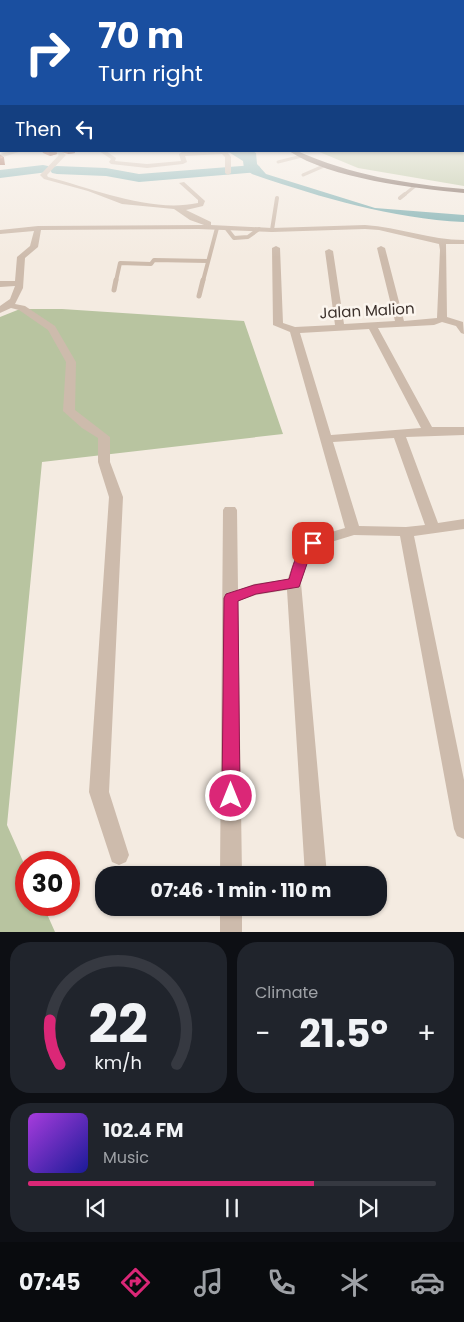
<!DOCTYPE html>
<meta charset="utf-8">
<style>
body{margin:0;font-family:Poppins,sans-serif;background:#20242c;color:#f1f3f6;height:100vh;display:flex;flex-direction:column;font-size:19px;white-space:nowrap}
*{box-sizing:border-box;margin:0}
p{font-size:16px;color:#9ea1a6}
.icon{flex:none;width:28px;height:28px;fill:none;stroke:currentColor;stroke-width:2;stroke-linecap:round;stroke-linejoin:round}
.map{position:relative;height:932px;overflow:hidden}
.details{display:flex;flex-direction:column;gap:10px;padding:10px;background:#0d0f14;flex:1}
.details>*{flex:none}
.top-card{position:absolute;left:0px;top:0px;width:465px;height:152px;box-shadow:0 1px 4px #0004;background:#1a4fa0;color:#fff;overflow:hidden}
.speed{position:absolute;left:15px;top:851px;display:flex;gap:10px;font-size:25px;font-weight:700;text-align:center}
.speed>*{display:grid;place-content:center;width:65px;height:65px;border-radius:50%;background:#171b24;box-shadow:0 1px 4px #0004;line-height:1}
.speed .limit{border:8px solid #d22;background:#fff;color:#111}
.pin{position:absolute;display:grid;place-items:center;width:42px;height:42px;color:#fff;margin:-21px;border-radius:10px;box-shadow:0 2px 8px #0006}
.me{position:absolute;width:55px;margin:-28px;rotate:0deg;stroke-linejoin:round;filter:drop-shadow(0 0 4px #0008)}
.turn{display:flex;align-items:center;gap:18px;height:105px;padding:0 15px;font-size:22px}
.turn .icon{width:65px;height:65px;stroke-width:2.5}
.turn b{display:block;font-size:35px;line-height:42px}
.then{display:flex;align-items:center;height:48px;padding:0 15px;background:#0003;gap:10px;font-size:19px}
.big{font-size:38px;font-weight:700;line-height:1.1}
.details .widget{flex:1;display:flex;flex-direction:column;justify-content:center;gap:8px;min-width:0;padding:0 18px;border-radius:20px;background:#20242c}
.details .dial{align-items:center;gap:0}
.dial svg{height:130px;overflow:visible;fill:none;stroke:#363941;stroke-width:7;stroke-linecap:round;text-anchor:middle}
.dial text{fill:#f1f3f6;stroke:none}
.song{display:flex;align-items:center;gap:15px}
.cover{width:60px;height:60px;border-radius:8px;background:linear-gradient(135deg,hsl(280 70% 55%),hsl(240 70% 35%))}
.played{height:5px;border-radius:2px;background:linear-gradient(90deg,#db2777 70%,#363941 70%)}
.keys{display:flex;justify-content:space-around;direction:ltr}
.heat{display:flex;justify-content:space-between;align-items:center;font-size:28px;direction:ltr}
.details .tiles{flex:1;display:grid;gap:10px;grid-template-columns:1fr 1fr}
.widget:last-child{grid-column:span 2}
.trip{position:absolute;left:95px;top:866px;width:292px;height:50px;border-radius:20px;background:#171b24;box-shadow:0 1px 4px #0004;font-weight:700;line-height:50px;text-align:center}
.menu{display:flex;height:80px;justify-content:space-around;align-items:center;background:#090b0e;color:#9ea1a6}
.menu .icon{width:35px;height:35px}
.menu .selected{color:#db2777}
.menu b{font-size:22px;color:#f1f3f6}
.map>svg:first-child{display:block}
.green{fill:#b8c4a0}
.water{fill:#7fb0b2}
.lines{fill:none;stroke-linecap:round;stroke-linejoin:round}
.river{fill:#7fb0b2;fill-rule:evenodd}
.service-far2{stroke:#cdbbac;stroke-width:3}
.service-far1{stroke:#cdbbac;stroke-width:4}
.service{stroke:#cdbbac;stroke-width:5}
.minor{fill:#cdbbac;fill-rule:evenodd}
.primary{fill:#7d675c;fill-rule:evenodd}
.wall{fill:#ac5a40}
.shaded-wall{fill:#8c4a34}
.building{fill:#c8694b;stroke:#8c4a34}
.route{fill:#db2777;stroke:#8e194d}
.labels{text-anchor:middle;stroke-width:5;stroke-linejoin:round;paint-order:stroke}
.far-street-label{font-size:15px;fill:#3b302b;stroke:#fbf5ee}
</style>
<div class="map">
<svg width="464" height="932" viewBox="0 0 464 932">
<rect width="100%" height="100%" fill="#f4ebe1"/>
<path class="green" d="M 464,127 L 464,186 L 358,168 L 317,151 L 464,151 Z
M 20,309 L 62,309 L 244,321 L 283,434 L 42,462 L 7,825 L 26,868 L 26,905 L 43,905 L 55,932 L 0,932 L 0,317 Z"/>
<path class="water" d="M 227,151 L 253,151 L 256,153 L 257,164 L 266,174 L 375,208 L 464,215 L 464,222 C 389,218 323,198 252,174 L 244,168 L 243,161 Z"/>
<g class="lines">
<path class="river" d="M 43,165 L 48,166 L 50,169 L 48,172 L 0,178 L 0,170 Z
M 254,165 L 259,166 L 261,169 L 259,172 L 139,182 L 106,176 L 57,174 L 52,173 L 50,170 L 52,167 L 57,166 L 106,168 L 139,174 Z"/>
<path class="service-far2" d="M 278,162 L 302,156
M 303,175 L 326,165
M 404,195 L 415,186"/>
<path class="service-far1" d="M 400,198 L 405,194
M 227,229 L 234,238 L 248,237 L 259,229
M 272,230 L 277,198
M 116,281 L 120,263 L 151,264 L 154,260 L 208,261
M 203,281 L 217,228"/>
<path class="service" d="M 114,290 L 116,280
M 199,296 L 203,280"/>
<path class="minor" d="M 11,151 L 22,151 L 0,158 L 0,154 Z
M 53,151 L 61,151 L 66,155 L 47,175 L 48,177 C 95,189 150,213 198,203 L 198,200 L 179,183 L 184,182 L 205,201 L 203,206 L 186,210 L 211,222 L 211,225 L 272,228 L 365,225 C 399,227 430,240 464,240 L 464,244 L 446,244 L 447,317 L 463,322 L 464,334 L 461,333 L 456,326 L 442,322 L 434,325 L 378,328 L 432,427 L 464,427 L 464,435 L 406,437 L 438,523 L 464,519 L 464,529 L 414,536 L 464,780 L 464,839 L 457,836 L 454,829 L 400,536 L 354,535 L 318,546 L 309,558 L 301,583 L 327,875 L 305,875 L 287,590 L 256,595 L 238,601 L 242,875 L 220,875 L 223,510 L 225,507 L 235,507 L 237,510 L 238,590 L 254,584 L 288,579 C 301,537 306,540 345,528 L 290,332 L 273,325 L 272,248 L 276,246 L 280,248 L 283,323 L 295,327 L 335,325 L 325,251 L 329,249 L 333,251 L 344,324 L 395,321 L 377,248 L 381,246 L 385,248 L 404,321 L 437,318 L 440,250 L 439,244 L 379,230 L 365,229 L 272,232 L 198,229 L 41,230 L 38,247 L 25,258 L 23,288 L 15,304 L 25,306 L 55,326 L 76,362 L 75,410 L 110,437 L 110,462 L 123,497 L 109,792 L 129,855 L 126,862 L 119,865 L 112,862 L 89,792 L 109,497 L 98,462 L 98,438 L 82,428 L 63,411 L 66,362 L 48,330 L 19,310 L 11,308 L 0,313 L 0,306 L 10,299 L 15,286 L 0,287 L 0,281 L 15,281 L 17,257 L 30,246 L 34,231 L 0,234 L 0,230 L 38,226 L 204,225 L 190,220 L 174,209 L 122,204 L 88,191 L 44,179 L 40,175 L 59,155 ZM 369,329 L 421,428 L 331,435 L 300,333 ZM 394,438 L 425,525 L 406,527 L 359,526 L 333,442 Z
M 99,151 L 106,151 L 116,158 L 115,161 L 147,164 L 181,161 L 179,154 L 182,152 L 234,151 L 228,153 L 231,157 L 231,173 L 228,175 L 225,173 L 225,157 L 222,154 L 185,156 L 187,162 L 183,164 L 147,168 L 111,164 L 109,162 L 111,159 Z
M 220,908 L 242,908 L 242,932 L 220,932 Z"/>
<path class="primary" d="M 289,151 L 297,151 C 351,175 406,184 464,189 L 464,193 C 414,188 331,179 289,151 Z"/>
</g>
<path class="wall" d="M 42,151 L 56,151 L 57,154 L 50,156 L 43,153 Z
M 58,151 L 75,151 L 75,153 L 68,154 Z"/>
<path class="shaded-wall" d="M 49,151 L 56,151 L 57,154 L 50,156 Z
M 68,151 L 75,151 L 75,153 L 68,154 Z
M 4,158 L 5,165 L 0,165 L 0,159 Z"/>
<path class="building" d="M 0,155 L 4,158 L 0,159 Z"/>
<linearGradient id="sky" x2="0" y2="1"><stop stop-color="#7eb2d2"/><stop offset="0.49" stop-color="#faf6f2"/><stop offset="1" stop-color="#faf6f2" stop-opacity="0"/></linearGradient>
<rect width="464" height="257" fill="url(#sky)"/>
<path class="route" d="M 313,539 L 318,540 L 320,543 L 309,558 L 299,587 L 256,594 L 238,601 L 240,796 L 237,802 L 231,804 L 224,802 L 222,796 L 224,598 L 226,594 L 254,585 L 289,579 C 293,566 298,543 313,539 Z"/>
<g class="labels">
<g class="far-street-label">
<text transform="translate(367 311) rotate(-3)" y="5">Jalan Malion</text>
</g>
</g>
</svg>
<div class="speed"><div class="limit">30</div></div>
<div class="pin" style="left:313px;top:543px;background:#d93025"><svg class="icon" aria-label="arrive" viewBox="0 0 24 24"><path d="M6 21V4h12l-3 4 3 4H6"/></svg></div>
<svg class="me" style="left:231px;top:796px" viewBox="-20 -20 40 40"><circle r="17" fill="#db2777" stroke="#fff" stroke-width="3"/><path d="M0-11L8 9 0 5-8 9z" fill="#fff"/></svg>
<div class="trip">07:46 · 1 min · 110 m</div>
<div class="top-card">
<div class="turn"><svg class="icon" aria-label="right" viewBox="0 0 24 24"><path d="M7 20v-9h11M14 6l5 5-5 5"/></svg><div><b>70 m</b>Turn right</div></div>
<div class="then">Then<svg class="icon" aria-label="left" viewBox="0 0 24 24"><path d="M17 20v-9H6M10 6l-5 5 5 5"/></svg></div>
</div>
</div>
<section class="details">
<div class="tiles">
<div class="widget dial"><svg viewBox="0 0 100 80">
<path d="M14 69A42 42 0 1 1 86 69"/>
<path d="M14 69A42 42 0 0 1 8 42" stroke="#db2777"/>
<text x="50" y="56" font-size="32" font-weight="700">22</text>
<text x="50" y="72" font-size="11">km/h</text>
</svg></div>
<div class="widget"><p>Climate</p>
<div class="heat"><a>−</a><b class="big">21.5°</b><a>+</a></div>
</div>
<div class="widget">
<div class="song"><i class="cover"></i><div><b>102.4 FM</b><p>Music</p></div></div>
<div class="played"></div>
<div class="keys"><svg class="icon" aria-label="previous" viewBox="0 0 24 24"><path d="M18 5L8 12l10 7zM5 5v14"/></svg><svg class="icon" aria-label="pause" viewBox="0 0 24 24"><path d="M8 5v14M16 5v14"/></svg><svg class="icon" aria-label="next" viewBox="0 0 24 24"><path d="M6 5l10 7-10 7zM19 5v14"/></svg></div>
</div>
</div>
</section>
<nav class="menu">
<b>07:45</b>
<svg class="icon selected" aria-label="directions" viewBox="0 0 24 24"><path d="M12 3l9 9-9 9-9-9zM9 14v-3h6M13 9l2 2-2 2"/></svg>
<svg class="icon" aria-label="music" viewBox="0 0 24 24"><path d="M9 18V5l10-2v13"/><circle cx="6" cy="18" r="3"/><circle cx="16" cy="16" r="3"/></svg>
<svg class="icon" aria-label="phone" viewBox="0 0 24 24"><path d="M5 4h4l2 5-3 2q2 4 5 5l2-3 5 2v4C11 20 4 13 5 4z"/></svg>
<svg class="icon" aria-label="climate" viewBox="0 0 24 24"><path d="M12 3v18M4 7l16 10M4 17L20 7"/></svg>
<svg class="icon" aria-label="car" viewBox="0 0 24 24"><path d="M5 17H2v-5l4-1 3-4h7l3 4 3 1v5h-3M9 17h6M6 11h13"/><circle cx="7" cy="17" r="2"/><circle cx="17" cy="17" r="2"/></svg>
</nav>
